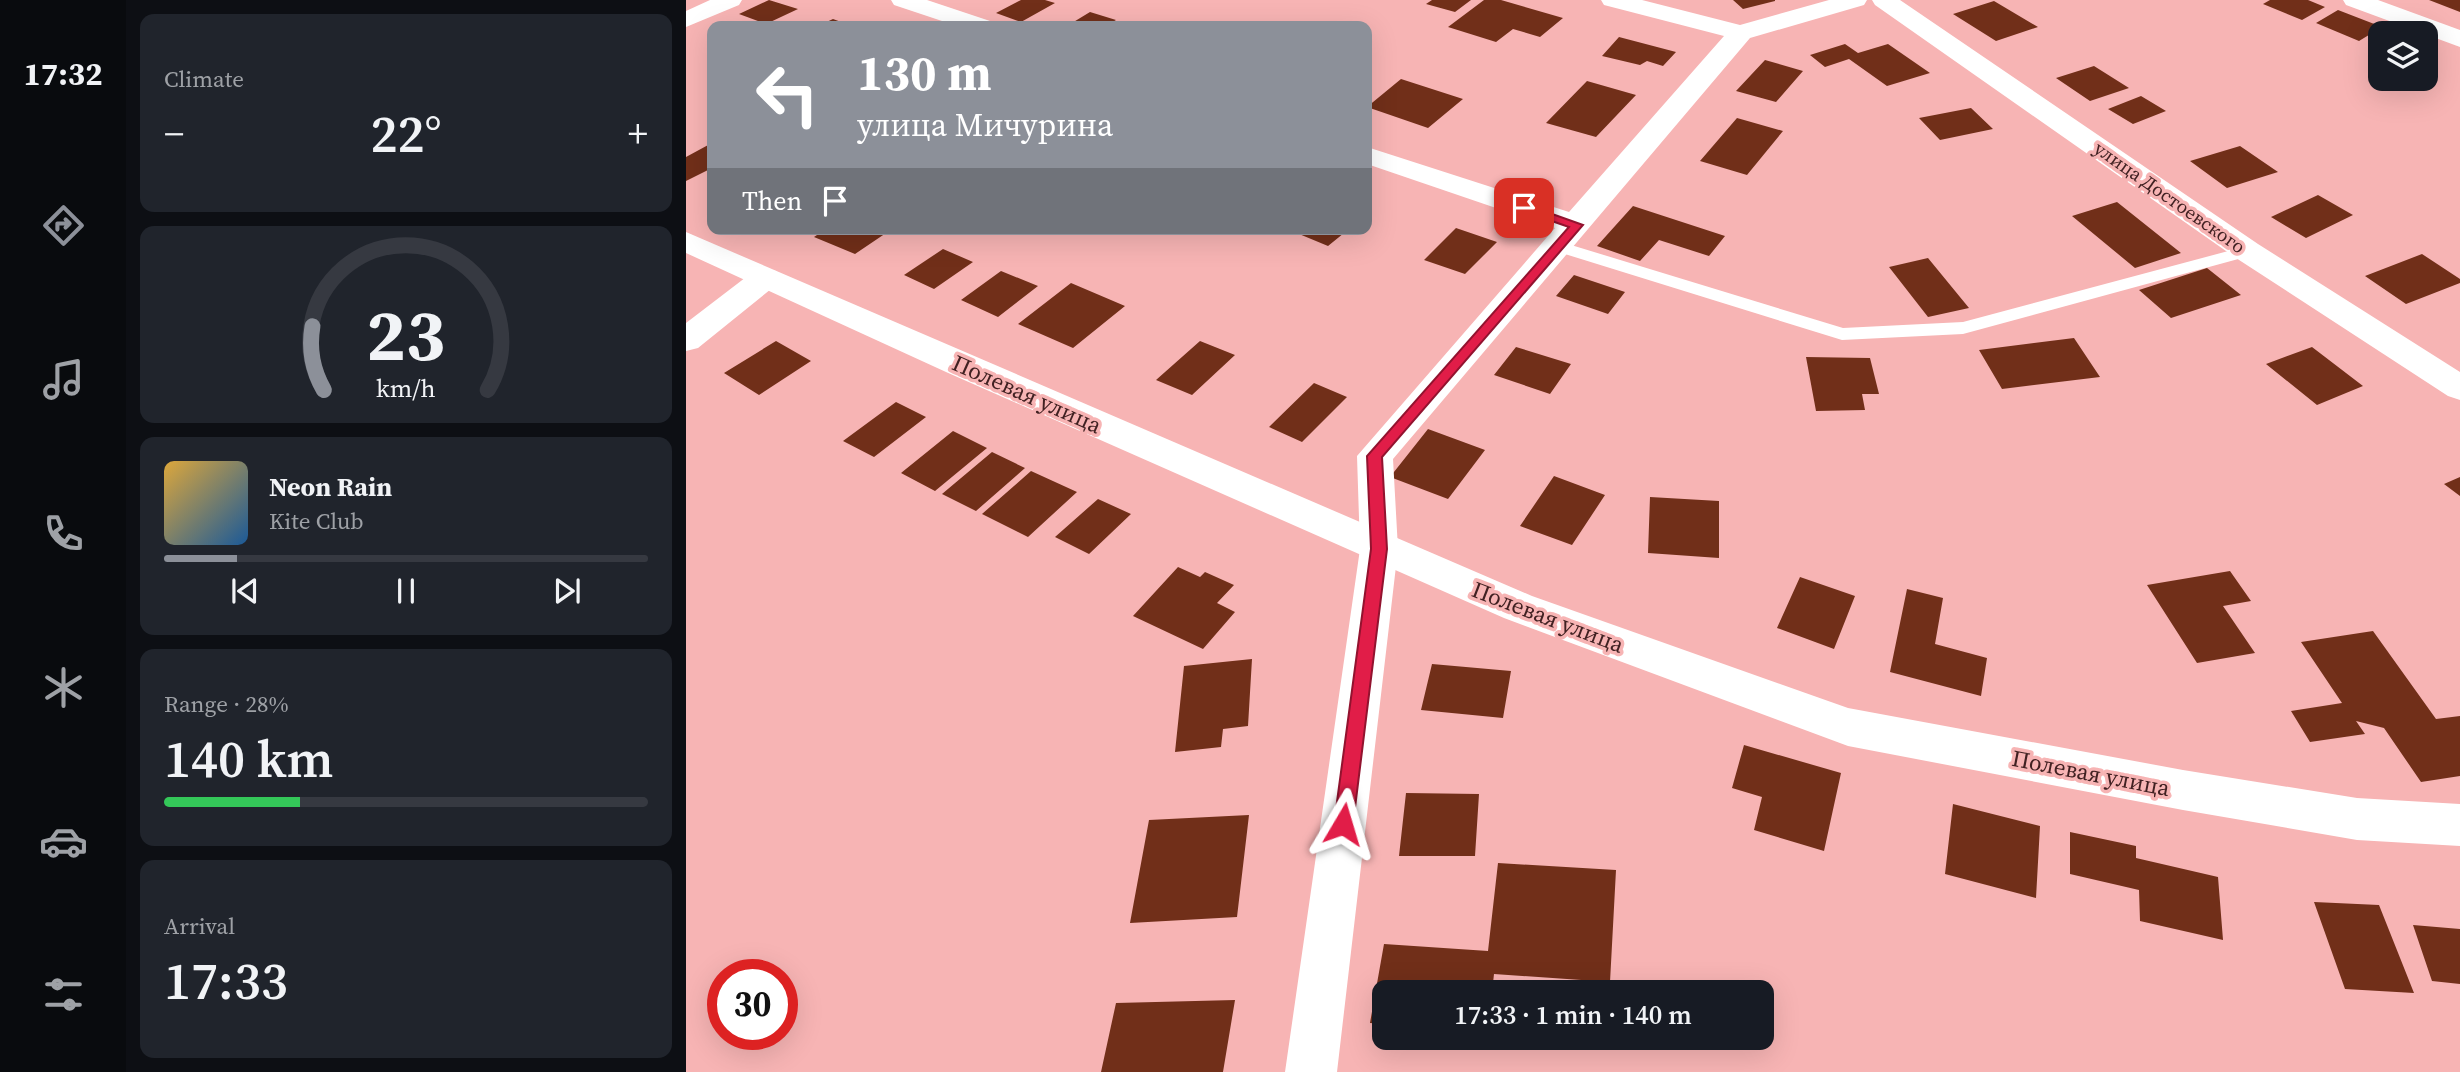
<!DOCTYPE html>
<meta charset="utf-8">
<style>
body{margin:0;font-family:"Source Serif 4",serif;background:#20242c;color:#f1f3f6;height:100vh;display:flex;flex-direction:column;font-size:26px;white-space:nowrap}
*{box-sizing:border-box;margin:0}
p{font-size:23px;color:#9ea1a6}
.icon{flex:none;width:38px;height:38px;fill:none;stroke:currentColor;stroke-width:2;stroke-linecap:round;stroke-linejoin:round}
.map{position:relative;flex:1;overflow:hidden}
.details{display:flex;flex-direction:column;gap:14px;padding:14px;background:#0d0f14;width:560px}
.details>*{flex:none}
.hud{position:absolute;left:21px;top:21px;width:665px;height:214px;border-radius:14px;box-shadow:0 7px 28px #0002;background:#8c9099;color:#fff;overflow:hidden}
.tools{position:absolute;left:1682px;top:21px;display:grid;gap:14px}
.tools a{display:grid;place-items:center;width:70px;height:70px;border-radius:14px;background:#171b24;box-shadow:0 7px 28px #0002;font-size:35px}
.speed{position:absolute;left:21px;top:959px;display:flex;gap:14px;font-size:35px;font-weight:700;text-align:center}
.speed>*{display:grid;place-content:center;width:91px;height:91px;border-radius:50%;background:#171b24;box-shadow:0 7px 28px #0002;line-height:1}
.speed .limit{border:10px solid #d22;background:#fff;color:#111}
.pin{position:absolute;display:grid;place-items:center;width:60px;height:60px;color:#fff;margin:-30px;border-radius:14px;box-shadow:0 4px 10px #0006}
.me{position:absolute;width:77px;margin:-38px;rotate:7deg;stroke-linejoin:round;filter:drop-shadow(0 0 5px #0008)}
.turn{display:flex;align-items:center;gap:24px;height:147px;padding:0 35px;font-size:32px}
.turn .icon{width:91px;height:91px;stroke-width:2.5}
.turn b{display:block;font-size:49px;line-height:60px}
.then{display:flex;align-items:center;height:66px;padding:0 35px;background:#0003;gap:14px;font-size:26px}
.big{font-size:52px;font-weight:600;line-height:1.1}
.details .widget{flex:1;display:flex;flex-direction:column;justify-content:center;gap:10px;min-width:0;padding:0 24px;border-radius:14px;background:#20242c}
.details .dial{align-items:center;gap:0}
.dial svg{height:182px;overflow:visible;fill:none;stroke:#363941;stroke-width:7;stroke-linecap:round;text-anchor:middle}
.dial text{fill:#f1f3f6;stroke:none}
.song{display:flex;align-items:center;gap:21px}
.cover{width:84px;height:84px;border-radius:10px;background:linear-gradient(135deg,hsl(40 70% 55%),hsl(210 70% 35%))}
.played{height:7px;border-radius:4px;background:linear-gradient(90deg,#8c9099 15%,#363941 15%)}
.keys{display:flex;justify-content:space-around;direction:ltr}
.heat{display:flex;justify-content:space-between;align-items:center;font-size:38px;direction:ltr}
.charge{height:10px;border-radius:5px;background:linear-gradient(90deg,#34c759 28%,#363941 0)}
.trip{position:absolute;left:686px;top:980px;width:402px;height:70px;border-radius:14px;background:#171b24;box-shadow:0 7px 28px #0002;font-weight:600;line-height:70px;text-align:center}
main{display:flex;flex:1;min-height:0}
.dock{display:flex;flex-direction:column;width:126px;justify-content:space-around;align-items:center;background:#090b0e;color:#9ea1a6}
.dock .icon{width:49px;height:49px}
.dock .current{color:#8c9099}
.dock b{font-size:32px;color:#f1f3f6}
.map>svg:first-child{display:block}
.building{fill:#712f19}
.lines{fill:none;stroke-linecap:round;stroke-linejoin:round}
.lane{fill:#fff;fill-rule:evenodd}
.street{fill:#fff;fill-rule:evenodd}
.secondary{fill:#fff;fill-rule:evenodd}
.route{fill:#e11d48;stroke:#92132f;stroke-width:2}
.labels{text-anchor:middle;stroke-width:7;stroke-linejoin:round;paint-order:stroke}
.far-street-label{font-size:19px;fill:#412122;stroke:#f7b4b4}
.street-label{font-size:23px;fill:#412122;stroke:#f7b4b4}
</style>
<main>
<nav class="dock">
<b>17:32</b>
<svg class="icon current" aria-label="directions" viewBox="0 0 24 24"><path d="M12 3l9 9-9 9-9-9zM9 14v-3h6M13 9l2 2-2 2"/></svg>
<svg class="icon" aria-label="music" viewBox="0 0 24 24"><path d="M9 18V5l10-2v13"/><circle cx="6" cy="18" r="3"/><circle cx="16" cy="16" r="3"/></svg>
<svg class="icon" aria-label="phone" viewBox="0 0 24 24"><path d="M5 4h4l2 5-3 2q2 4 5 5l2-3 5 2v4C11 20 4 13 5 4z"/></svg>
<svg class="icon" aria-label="climate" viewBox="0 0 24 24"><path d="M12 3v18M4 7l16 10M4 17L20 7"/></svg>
<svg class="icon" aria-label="car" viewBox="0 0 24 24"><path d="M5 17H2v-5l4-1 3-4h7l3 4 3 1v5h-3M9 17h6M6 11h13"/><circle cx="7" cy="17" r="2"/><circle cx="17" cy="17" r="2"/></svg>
<svg class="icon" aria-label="filters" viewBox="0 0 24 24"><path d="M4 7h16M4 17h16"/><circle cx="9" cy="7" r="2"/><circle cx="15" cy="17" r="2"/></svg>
</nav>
<section class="details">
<div class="widget"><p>Climate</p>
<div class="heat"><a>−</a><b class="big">22°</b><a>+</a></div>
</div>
<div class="widget dial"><svg viewBox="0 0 100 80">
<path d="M14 69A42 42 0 1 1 86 69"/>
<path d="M14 69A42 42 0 0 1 9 41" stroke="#8c9099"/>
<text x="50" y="56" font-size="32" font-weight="700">23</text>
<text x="50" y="72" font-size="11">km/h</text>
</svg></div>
<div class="widget">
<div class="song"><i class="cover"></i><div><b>Neon Rain</b><p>Kite Club</p></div></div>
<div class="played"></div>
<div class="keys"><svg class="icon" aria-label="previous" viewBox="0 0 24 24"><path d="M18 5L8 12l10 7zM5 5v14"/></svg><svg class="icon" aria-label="pause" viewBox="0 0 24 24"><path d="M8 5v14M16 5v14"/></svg><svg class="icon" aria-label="next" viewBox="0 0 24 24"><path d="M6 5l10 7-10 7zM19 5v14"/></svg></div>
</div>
<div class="widget"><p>Range · 28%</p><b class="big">140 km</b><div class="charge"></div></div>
<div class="widget"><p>Arrival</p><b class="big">17:33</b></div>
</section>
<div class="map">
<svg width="1774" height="1072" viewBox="0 0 1774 1072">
<rect width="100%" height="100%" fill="#f7b4b4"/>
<path class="building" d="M 83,0 L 112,9 L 80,24 L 53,14 Z
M 335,0 L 359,0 L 369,3 L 335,22 L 310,13 Z
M 746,0 L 785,0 L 769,12 L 740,4 Z
M 798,0 L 815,0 L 877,18 L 854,37 L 827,29 L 810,42 L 762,27 Z
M 1047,0 L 1089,0 L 1089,1 L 1057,9 Z
M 1584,0 L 1622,0 L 1639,7 L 1616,20 L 1577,4 Z
M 1743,0 L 1774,0 L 1774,12 Z
M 1308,1 L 1352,27 L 1310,41 L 1267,14 Z
M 1652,10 L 1696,27 L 1673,41 L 1630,23 Z
M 404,12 L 430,20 L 420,26 L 381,26 Z
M 147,19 L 166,26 L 132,26 Z
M 933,37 L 990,52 L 977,66 L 961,61 L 954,65 L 916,56 Z
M 1159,44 L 1172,53 L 1202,44 L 1244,73 L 1201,86 L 1163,59 L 1139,67 L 1124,55 Z
M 1079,60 L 1117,71 L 1090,102 L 1050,91 Z
M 1408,66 L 1443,88 L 1404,101 L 1370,78 Z
M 715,79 L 777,99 L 742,128 L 681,107 Z
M 901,81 L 950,95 L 910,137 L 860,123 Z
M 1455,96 L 1480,111 L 1447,124 L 1422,109 Z
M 1285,108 L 1307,129 L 1254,140 L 1233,118 Z
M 1051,118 L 1097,131 L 1061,175 L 1014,161 Z
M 24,144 L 26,145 L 26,168 L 0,181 L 0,157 Z
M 1554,146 L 1592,172 L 1541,188 L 1504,161 Z
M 1632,195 L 1667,215 L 1620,238 L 1585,217 Z
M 1431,202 L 1495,253 L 1449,268 L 1386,216 Z
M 947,206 L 1039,236 L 1023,256 L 973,240 L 954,261 L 911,246 Z
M 770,228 L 811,242 L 779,274 L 738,260 Z
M 140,229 L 206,229 L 169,254 L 128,237 Z
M 601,229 L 663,229 L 642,246 Z
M 257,249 L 287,262 L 248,289 L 218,275 Z
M 1736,254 L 1774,279 L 1774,283 L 1720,304 L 1679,276 Z
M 1242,258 L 1283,308 L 1242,317 L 1203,267 Z
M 1521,268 L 1555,295 L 1485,318 L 1453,290 Z
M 315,271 L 352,286 L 312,317 L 275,300 Z
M 888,275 L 939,292 L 922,314 L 870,296 Z
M 385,283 L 439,306 L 387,348 L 332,324 Z
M 1388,338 L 1414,377 L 1316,389 L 1293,350 Z
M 90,341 L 125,361 L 73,395 L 38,373 Z
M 514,341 L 549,355 L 506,395 L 470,380 Z
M 830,347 L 885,364 L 864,394 L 808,375 Z
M 1626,347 L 1677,386 L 1631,405 L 1580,364 Z
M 1120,357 L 1184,358 L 1193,394 L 1176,394 L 1179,410 L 1130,411 Z
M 628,383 L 661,397 L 616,442 L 583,427 Z
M 210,402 L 240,417 L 188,457 L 157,441 Z
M 742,429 L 799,450 L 762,499 L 704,477 Z
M 267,431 L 301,448 L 249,491 L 215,473 Z
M 306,452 L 339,468 L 290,511 L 256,494 Z
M 345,471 L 391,492 L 342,537 L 296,514 Z
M 868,476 L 919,495 L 886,545 L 834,526 Z
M 1774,477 L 1774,496 L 1758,484 Z
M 964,497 L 1033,501 L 1033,558 L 962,553 Z
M 412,499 L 445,514 L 403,554 L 369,537 Z
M 492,567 L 514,577 L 519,572 L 548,585 L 531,603 L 549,612 L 517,649 L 447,616 Z
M 1544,571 L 1565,601 L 1537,606 L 1569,653 L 1511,663 L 1461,585 Z
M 1114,577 L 1169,596 L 1148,649 L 1091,628 Z
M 1221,589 L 1257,598 L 1249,644 L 1301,658 L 1295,696 L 1204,672 Z
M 1687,631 L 1750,719 L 1774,716 L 1774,776 L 1735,782 L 1698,728 L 1670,721 L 1679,734 L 1624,742 L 1605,711 L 1656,703 L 1615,642 Z
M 566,659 L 562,726 L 537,729 L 535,747 L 489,752 L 498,666 Z
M 746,664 L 825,671 L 817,718 L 735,710 Z
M 1058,745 L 1155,773 L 1138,851 L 1068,830 L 1076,797 L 1046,788 Z
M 720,793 L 793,794 L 789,856 L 713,856 Z
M 1267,804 L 1354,826 L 1350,898 L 1259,874 Z
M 563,815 L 551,917 L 444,923 L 463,820 Z
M 1384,832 L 1450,846 L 1450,858 L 1532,877 L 1537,940 L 1454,921 L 1453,890 L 1384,874 Z
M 812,863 L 930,870 L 924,982 L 808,974 L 806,992 L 698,992 L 698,1024 L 684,1023 L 698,944 L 802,951 Z
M 1628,902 L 1693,905 L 1728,993 L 1659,989 Z
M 1727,925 L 1774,929 L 1774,984 L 1746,981 Z
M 549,1000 L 537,1072 L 415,1072 L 430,1003 Z"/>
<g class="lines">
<path class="lane" d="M 872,241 L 1157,328 L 1277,322 L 1561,246 L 1569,251 L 1567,255 L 1277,334 L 1156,340 L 866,250 L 864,246 L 866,242 Z"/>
<path class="street" d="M 24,0 L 56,0 L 53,5 L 0,27 L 0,11 Z
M 205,0 L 241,0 L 304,21 L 307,26 L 271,26 L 208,5 Z
M 915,0 L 956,0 L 1054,25 L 1143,0 L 1181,0 L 1178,5 L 1064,38 L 707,459 L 712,549 L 651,1072 L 599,1072 L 674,549 L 671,456 L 869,228 L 681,164 L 681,147 L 883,212 L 1038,36 L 918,5 Z
M 1186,0 L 1214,0 L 1572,244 L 1774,372 L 1774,400 L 1762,396 L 1550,258 L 1189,5 Z
M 1657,0 L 1692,0 L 1774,30 L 1774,47 L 1660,5 Z
M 79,268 L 90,271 L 95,278 L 90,285 L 12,348 L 0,351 L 0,323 L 68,271 Z"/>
<path class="secondary" d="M 0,232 L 846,596 L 1162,708 L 1497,770 L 1671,798 L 1774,804 L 1774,846 L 1671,840 L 1497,810 L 1162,746 L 818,618 L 260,372 L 0,253 Z"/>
</g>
<path class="route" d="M 838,204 L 897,225 L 696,457 L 701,549 L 667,824 L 664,830 L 657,833 L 650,830 L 648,824 L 685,549 L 681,456 L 883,227 L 834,210 L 834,205 Z"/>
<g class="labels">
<g class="far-street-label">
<text transform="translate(1484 197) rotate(35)" y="7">улица Достоевского</text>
</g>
<g class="street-label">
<text transform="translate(341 394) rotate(24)" y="8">Полевая улица</text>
<text transform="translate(862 617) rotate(21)" y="8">Полевая улица</text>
<text transform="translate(1405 773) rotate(11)" y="8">Полевая улица</text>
</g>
</g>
</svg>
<div class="tools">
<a><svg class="icon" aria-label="layers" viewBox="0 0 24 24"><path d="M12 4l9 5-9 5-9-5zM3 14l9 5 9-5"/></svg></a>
</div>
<div class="speed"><div class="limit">30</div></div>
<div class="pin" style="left:838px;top:208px;background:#d93025"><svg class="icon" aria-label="arrive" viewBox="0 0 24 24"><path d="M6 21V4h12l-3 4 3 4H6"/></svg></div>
<svg class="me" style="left:657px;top:824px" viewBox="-20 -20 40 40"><path d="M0-17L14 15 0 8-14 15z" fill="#e11d48" stroke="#fff" stroke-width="4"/></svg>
<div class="trip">17:33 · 1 min · 140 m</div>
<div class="hud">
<div class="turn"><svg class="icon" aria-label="left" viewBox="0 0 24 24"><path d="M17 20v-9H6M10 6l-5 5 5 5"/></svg><div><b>130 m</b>улица Мичурина</div></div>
<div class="then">Then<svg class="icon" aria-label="arrive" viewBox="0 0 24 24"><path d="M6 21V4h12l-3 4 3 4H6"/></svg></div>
</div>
</div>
</main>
